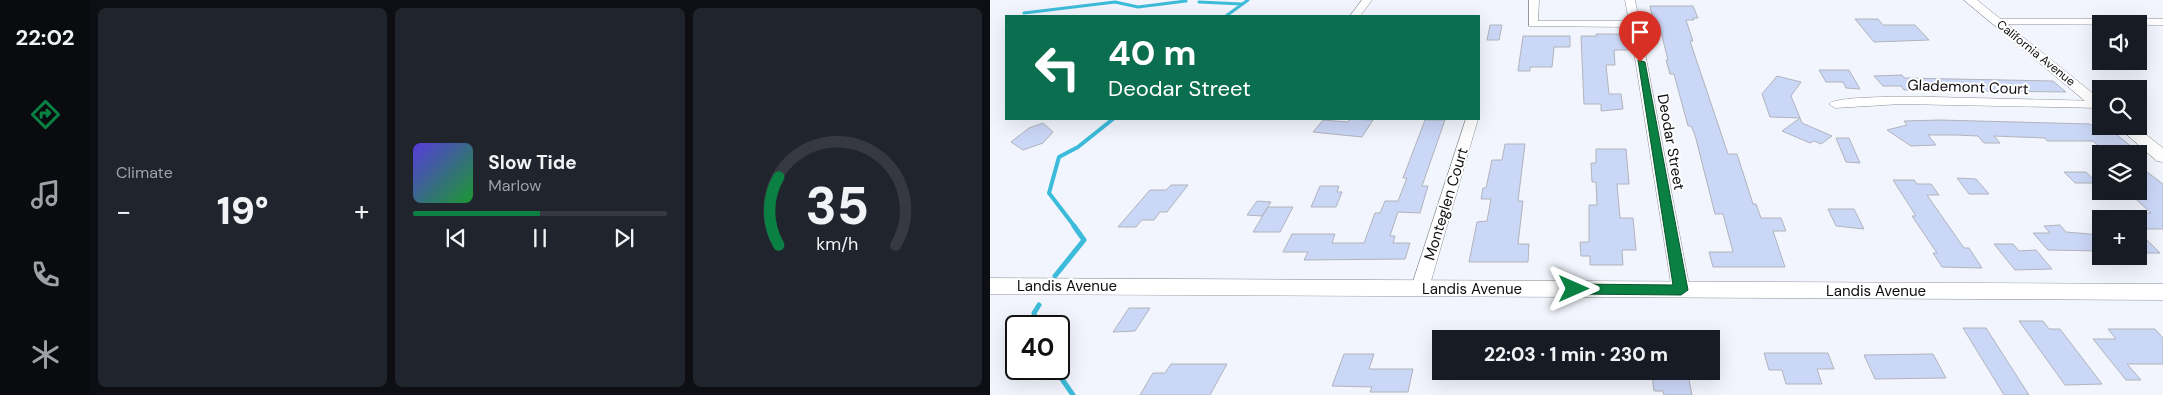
<!DOCTYPE html>
<meta charset="utf-8">
<style>
body{margin:0;font-family:"DM Sans",sans-serif;background:#20242c;color:#f1f3f6;height:100vh;display:flex;flex-direction:column;font-size:19px;white-space:nowrap}
*{box-sizing:border-box;margin:0}
p{font-size:16px;color:#9ea1a6}
.icon{flex:none;width:28px;height:28px;fill:none;stroke:currentColor;stroke-width:2;stroke-linecap:round;stroke-linejoin:round}
.map{position:relative;flex:1;overflow:hidden}
.side{display:flex;flex-direction:column;gap:8px;padding:8px;background:#0d0f14;width:900px}
.side>*{flex:none}
.banner{position:absolute;left:15px;top:15px;width:475px;height:105px;border-radius:0px;box-shadow:0 5px 20px #0002;background:#0b6e4f;color:#fff;overflow:hidden}
.controls{position:absolute;left:1102px;top:15px;display:grid;gap:10px}
.controls a{display:grid;place-items:center;width:55px;height:55px;border-radius:0px;background:#171b24;box-shadow:0 5px 20px #0002;font-size:25px}
.speed{position:absolute;left:15px;top:315px;display:flex;gap:10px;font-size:25px;font-weight:700;text-align:center}
.speed>*{display:grid;place-content:center;width:65px;height:65px;border-radius:50%;background:#171b24;box-shadow:0 5px 20px #0002;line-height:1}
.speed .limit{border:2px solid #111;border-radius:8px;background:#fff;color:#111}
.pin{position:absolute;display:grid;place-items:center;width:42px;height:42px;color:#fff;margin:-51px -21px;border-radius:50% 50% 50% 0;rotate:-45deg;box-shadow:0 0 5px #0007}
.pin .icon{rotate:45deg}
.me{position:absolute;width:55px;margin:-28px;rotate:90deg;stroke-linejoin:round;filter:drop-shadow(0 0 4px #0008)}
.turn{display:flex;align-items:center;gap:18px;height:105px;padding:0 20px;font-size:22px}
.turn .icon{width:65px;height:65px;stroke-width:2.5}
.turn b{display:block;font-size:35px;line-height:42px}
.big{font-size:38px;font-weight:800;line-height:1.1}
.side .card{flex:1;display:flex;flex-direction:column;justify-content:center;gap:8px;min-width:0;padding:0 18px;border-radius:8px;background:#20242c}
.side .dial{align-items:center;gap:0}
.dial svg{height:130px;overflow:visible;fill:none;stroke:#363941;stroke-width:7;stroke-linecap:round;text-anchor:middle}
.dial text{fill:#f1f3f6;stroke:none}
.song{display:flex;align-items:center;gap:15px}
.cover{width:60px;height:60px;border-radius:8px;background:linear-gradient(135deg,hsl(250 70% 55%),hsl(130 70% 35%))}
.played{height:5px;border-radius:2px;background:linear-gradient(90deg,#0b8043 50%,#363941 50%)}
.keys{display:flex;justify-content:space-around;direction:ltr}
.heat{display:flex;justify-content:space-between;align-items:center;font-size:28px;direction:ltr}
.side .tiles{flex:1;display:grid;gap:8px;grid-template-columns:repeat(3,1fr)}
.trip{position:absolute;left:442px;top:330px;width:288px;height:50px;border-radius:0px;background:#171b24;box-shadow:0 5px 20px #0002;font-weight:800;line-height:50px;text-align:center}
main{display:flex;flex:1;min-height:0}
.menu{display:flex;flex-direction:column;width:90px;justify-content:space-around;align-items:center;background:#090b0e;color:#9ea1a6}
.menu .icon{width:35px;height:35px}
.menu .active{color:#0b8043}
.menu b{font-size:22px;color:#f1f3f6}
.map>svg:first-child{display:block}
.lines{fill:none;stroke-linecap:round;stroke-linejoin:round}
.stream-far2{stroke:#3cbcda;stroke-width:3}
.stream-far1{stroke:#3cbcda;stroke-width:4}
.stream{stroke:#3cbcda;stroke-width:5}
.building{fill:#cbd7f7;stroke:#b1b4bb}
.minor-casing{stroke:#8c8f97;stroke-width:1}
.tertiary-casing{stroke:#8c8f97;stroke-width:1}
.minor{fill:#fff;fill-rule:evenodd}
.tertiary{fill:#fff;fill-rule:evenodd}
.route{fill:#0b8043;stroke:#07532c}
.labels{text-anchor:middle;stroke-width:4;stroke-linejoin:round;paint-order:stroke}
.far-street-label{font-size:12px;fill:#0d0d10;stroke:#fff}
.street-label{font-size:15px;fill:#0d0d10;stroke:#fff}
</style>
<main>
<nav class="menu">
<b>22:02</b>
<svg class="icon active" aria-label="directions" viewBox="0 0 24 24"><path d="M12 3l9 9-9 9-9-9zM9 14v-3h6M13 9l2 2-2 2"/></svg>
<svg class="icon" aria-label="music" viewBox="0 0 24 24"><path d="M9 18V5l10-2v13"/><circle cx="6" cy="18" r="3"/><circle cx="16" cy="16" r="3"/></svg>
<svg class="icon" aria-label="phone" viewBox="0 0 24 24"><path d="M5 4h4l2 5-3 2q2 4 5 5l2-3 5 2v4C11 20 4 13 5 4z"/></svg>
<svg class="icon" aria-label="climate" viewBox="0 0 24 24"><path d="M12 3v18M4 7l16 10M4 17L20 7"/></svg>
</nav>
<section class="side">
<div class="tiles">
<div class="card"><p>Climate</p>
<div class="heat"><a>−</a><b class="big">19°</b><a>+</a></div>
</div>
<div class="card">
<div class="song"><i class="cover"></i><div><b>Slow Tide</b><p>Marlow</p></div></div>
<div class="played"></div>
<div class="keys"><svg class="icon" aria-label="previous" viewBox="0 0 24 24"><path d="M18 5L8 12l10 7zM5 5v14"/></svg><svg class="icon" aria-label="pause" viewBox="0 0 24 24"><path d="M8 5v14M16 5v14"/></svg><svg class="icon" aria-label="next" viewBox="0 0 24 24"><path d="M6 5l10 7-10 7zM19 5v14"/></svg></div>
</div>
<div class="card dial"><svg viewBox="0 0 100 80">
<path d="M14 69A42 42 0 1 1 86 69"/>
<path d="M14 69A42 42 0 0 1 14 27" stroke="#0b8043"/>
<text x="50" y="56" font-size="32" font-weight="700">35</text>
<text x="50" y="72" font-size="11">km/h</text>
</svg></div>
</div>
</section>
<div class="map">
<svg width="1173" height="395" viewBox="0 0 1173 395">
<rect width="100%" height="100%" fill="#f2f5fd"/>
<g class="lines">
<path class="stream-far2" d="M 209,2 L 252,4
M 34,13 L 125,2 L 148,7 L 196,1
M 236,16 L 258,0"/>
<path class="stream-far1" d="M 85,227 L 59,193 L 69,157 L 88,147 L 123,119"/>
<path class="stream" d="M 65,276 L 94,240 L 84,226
M 47,326 L 44,313 L 49,305
M 65,369 L 83,395"/>
</g>
<path class="building" d="M 660,6 L 703,6 L 708,18 L 703,18 L 704,20 L 696,20 L 703,41 L 700,41 L 738,154 L 747,154 L 763,204 L 766,204 L 771,218 L 791,218 L 796,231 L 783,231 L 795,267 L 723,267 L 719,252 L 743,252 L 733,214 L 725,214 L 705,135 L 701,126 L 698,126 L 684,74 L 680,74 L 676,60 L 678,60 L 669,24 L 664,24 Z
M 865,19 L 888,19 L 893,25 L 925,25 L 939,40 L 884,42 Z
M 500,25 L 512,25 L 509,40 L 497,40 Z
M 606,34 L 636,34 L 639,50 L 624,50 L 625,65 L 616,65 L 619,94 L 631,94 L 633,109 L 611,111 L 611,104 L 594,104 L 591,36 L 607,36 Z
M 533,36 L 580,36 L 580,47 L 564,47 L 562,67 L 540,67 L 540,71 L 528,71 Z
M 829,70 L 859,70 L 870,89 L 856,88 L 853,82 L 836,82 Z
M 912,75 L 914,78 L 1063,81 L 1076,92 L 914,90 L 911,86 L 893,86 L 884,76 Z
M 787,76 L 811,82 L 801,96 L 810,118 L 780,117 L 772,94 Z
M 810,118 L 812,123 L 842,136 L 831,144 L 824,141 L 820,143 L 792,131 Z
M 360,119 L 383,120 L 372,137 L 323,132 L 333,120 L 358,122 Z
M 435,120 L 455,120 L 432,186 L 438,186 L 430,213 L 408,212 L 400,236 L 405,236 L 403,243 L 420,243 L 415,259 L 314,260 L 318,252 L 293,252 L 302,234 L 345,234 L 342,243 L 374,243 L 385,213 L 390,213 L 395,201 L 408,201 L 417,178 L 413,178 Z
M 950,120 L 1100,124 L 1103,126 L 1116,126 L 1142,147 L 1127,147 L 1135,154 L 1117,154 L 1103,141 L 1057,141 L 1055,138 L 1004,136 L 1010,143 L 994,143 L 988,136 L 966,135 L 938,135 L 946,145 L 921,146 L 897,130 L 917,125 L 914,121 Z
M 53,123 L 63,132 L 53,143 L 33,150 L 21,142 L 39,128 Z
M 846,138 L 859,138 L 870,163 L 856,162 Z
M 515,144 L 535,144 L 528,201 L 533,201 L 528,244 L 539,244 L 538,262 L 479,262 L 487,222 L 497,221 L 501,199 L 491,199 L 493,188 L 496,188 L 502,160 L 512,160 Z
M 606,149 L 636,149 L 639,184 L 627,184 L 630,218 L 643,218 L 646,250 L 632,250 L 633,265 L 600,265 L 600,256 L 591,256 L 590,242 L 599,242 L 599,205 L 607,205 L 606,182 L 602,182 L 601,163 L 606,163 Z
M 1149,166 L 1173,184 L 1173,229 L 1149,229 L 1149,213 L 1161,213 L 1137,191 L 1149,191 Z
M 1074,172 L 1096,172 L 1107,183 L 1085,183 Z
M 967,178 L 986,179 L 999,194 L 979,194 Z
M 903,180 L 924,180 L 927,184 L 941,184 L 949,195 L 937,195 L 974,248 L 979,248 L 992,268 L 952,267 L 943,253 L 947,253 L 922,216 L 926,216 Z
M 181,185 L 198,185 L 177,212 L 170,212 L 164,220 L 152,220 L 146,227 L 128,227 L 160,190 L 176,190 Z
M 330,186 L 349,186 L 347,192 L 352,192 L 346,207 L 321,207 Z
M 267,201 L 281,202 L 272,216 L 257,215 Z
M 278,207 L 303,207 L 290,232 L 263,232 Z
M 838,209 L 864,209 L 874,229 L 846,226 Z
M 1070,225 L 1076,232 L 1111,235 L 1111,251 L 1058,250 L 1043,233 L 1060,233 L 1054,226 Z
M 1149,232 L 1170,253 L 1149,253 Z
M 1004,244 L 1023,244 L 1029,251 L 1046,250 L 1062,269 L 1025,270 Z
M 139,308 L 160,308 L 145,331 L 123,332 Z
M 1029,321 L 1053,321 L 1059,329 L 1070,329 L 1112,384 L 1075,385 Z
M 973,328 L 996,328 L 1039,395 L 1014,395 Z
M 1118,329 L 1165,329 L 1173,338 L 1173,364 L 1137,364 L 1151,380 L 1136,380 L 1103,339 L 1126,339 Z
M 774,353 L 838,353 L 844,369 L 827,369 L 832,384 L 796,384 L 792,370 L 779,370 Z
M 354,354 L 384,354 L 379,369 L 423,369 L 418,392 L 380,392 L 382,387 L 342,386 Z
M 943,354 L 956,378 L 885,379 L 874,355 Z
M 181,364 L 237,364 L 220,395 L 150,395 L 163,373 L 175,373 Z
M 662,374 L 698,374 L 702,395 L 674,395 L 673,391 L 664,391 Z"/>
<g class="lines">
<g class="minor-casing">
<path id="minor" d="M 372,0 L 382,0 L 370,16 L 360,16 Z
M 539,0 L 549,0 L 548,21 L 639,21 L 635,0 L 645,0 L 700,290 L 697,295 L 691,297 L 685,295 L 682,290 L 640,27 L 539,26 Z
M 1003,19 L 1173,19 L 1173,25 L 1006,24 L 1001,21 Z
M 944,97 L 1110,101 L 1111,108 L 911,104 L 845,108 L 839,104 C 847,95 928,97 944,97 Z
M 476,119 L 488,119 L 439,288 L 436,293 L 430,295 L 424,293 L 421,288 Z"/>
</g>
<g class="tertiary-casing">
<path id="tertiary" d="M 974,0 L 987,0 L 1111,100 L 1111,112 L 1106,110 Z
M 1127,126 L 1145,126 L 1173,148 L 1173,162 L 1167,161 Z
M 0,278 L 1173,284 L 1173,300 L 0,294 Z"/>
</g>
<use href="#minor" class="minor"/>
<use href="#tertiary" class="tertiary"/>
</g>
<path class="route" d="M 648,60 L 655,62 L 698,290 L 691,295 L 584,294 L 577,289 L 584,284 L 683,285 Z"/>
<g class="labels">
<g class="far-street-label">
<text transform="translate(1046 53) rotate(39)" y="4">California Avenue</text>
</g>
<g class="street-label">
<text transform="translate(978 87) rotate(2)" y="5">Glademont Court</text>
<text transform="translate(681 142) rotate(80)" y="5">Deodar Street</text>
<text transform="translate(456 204) rotate(-73)" y="5">Monteglen Court</text>
<text x="77" y="291">Landis Avenue</text>
<text x="482" y="294">Landis Avenue</text>
<text x="886" y="296">Landis Avenue</text>
</g>
</g>
</svg>
<div class="controls">
<a><svg class="icon" aria-label="sound" viewBox="0 0 24 24"><path d="M4 9h4l5-4v14l-5-4H4zM17 9q2 3 0 6"/></svg></a>
<a><svg class="icon" aria-label="search" viewBox="0 0 24 24"><circle cx="10" cy="10" r="6"/><path d="M15 15l6 6"/></svg></a>
<a><svg class="icon" aria-label="layers" viewBox="0 0 24 24"><path d="M12 4l9 5-9 5-9-5zM3 14l9 5 9-5"/></svg></a>
<a>+</a>
</div>
<div class="speed"><div class="limit">40</div></div>
<div class="pin" style="left:650px;top:62px;background:#d93025"><svg class="icon" aria-label="arrive" viewBox="0 0 24 24"><path d="M6 21V4h12l-3 4 3 4H6"/></svg></div>
<svg class="me" style="left:584px;top:289px" viewBox="-20 -20 40 40"><path d="M0-17L14 15 0 8-14 15z" fill="#0b8043" stroke="#fff" stroke-width="4"/></svg>
<div class="trip">22:03 · 1 min · 230 m</div>
<div class="banner">
<div class="turn"><svg class="icon" aria-label="left" viewBox="0 0 24 24"><path d="M17 20v-9H6M10 6l-5 5 5 5"/></svg><div><b>40 m</b>Deodar Street</div></div>
</div>
</div>
</main>
